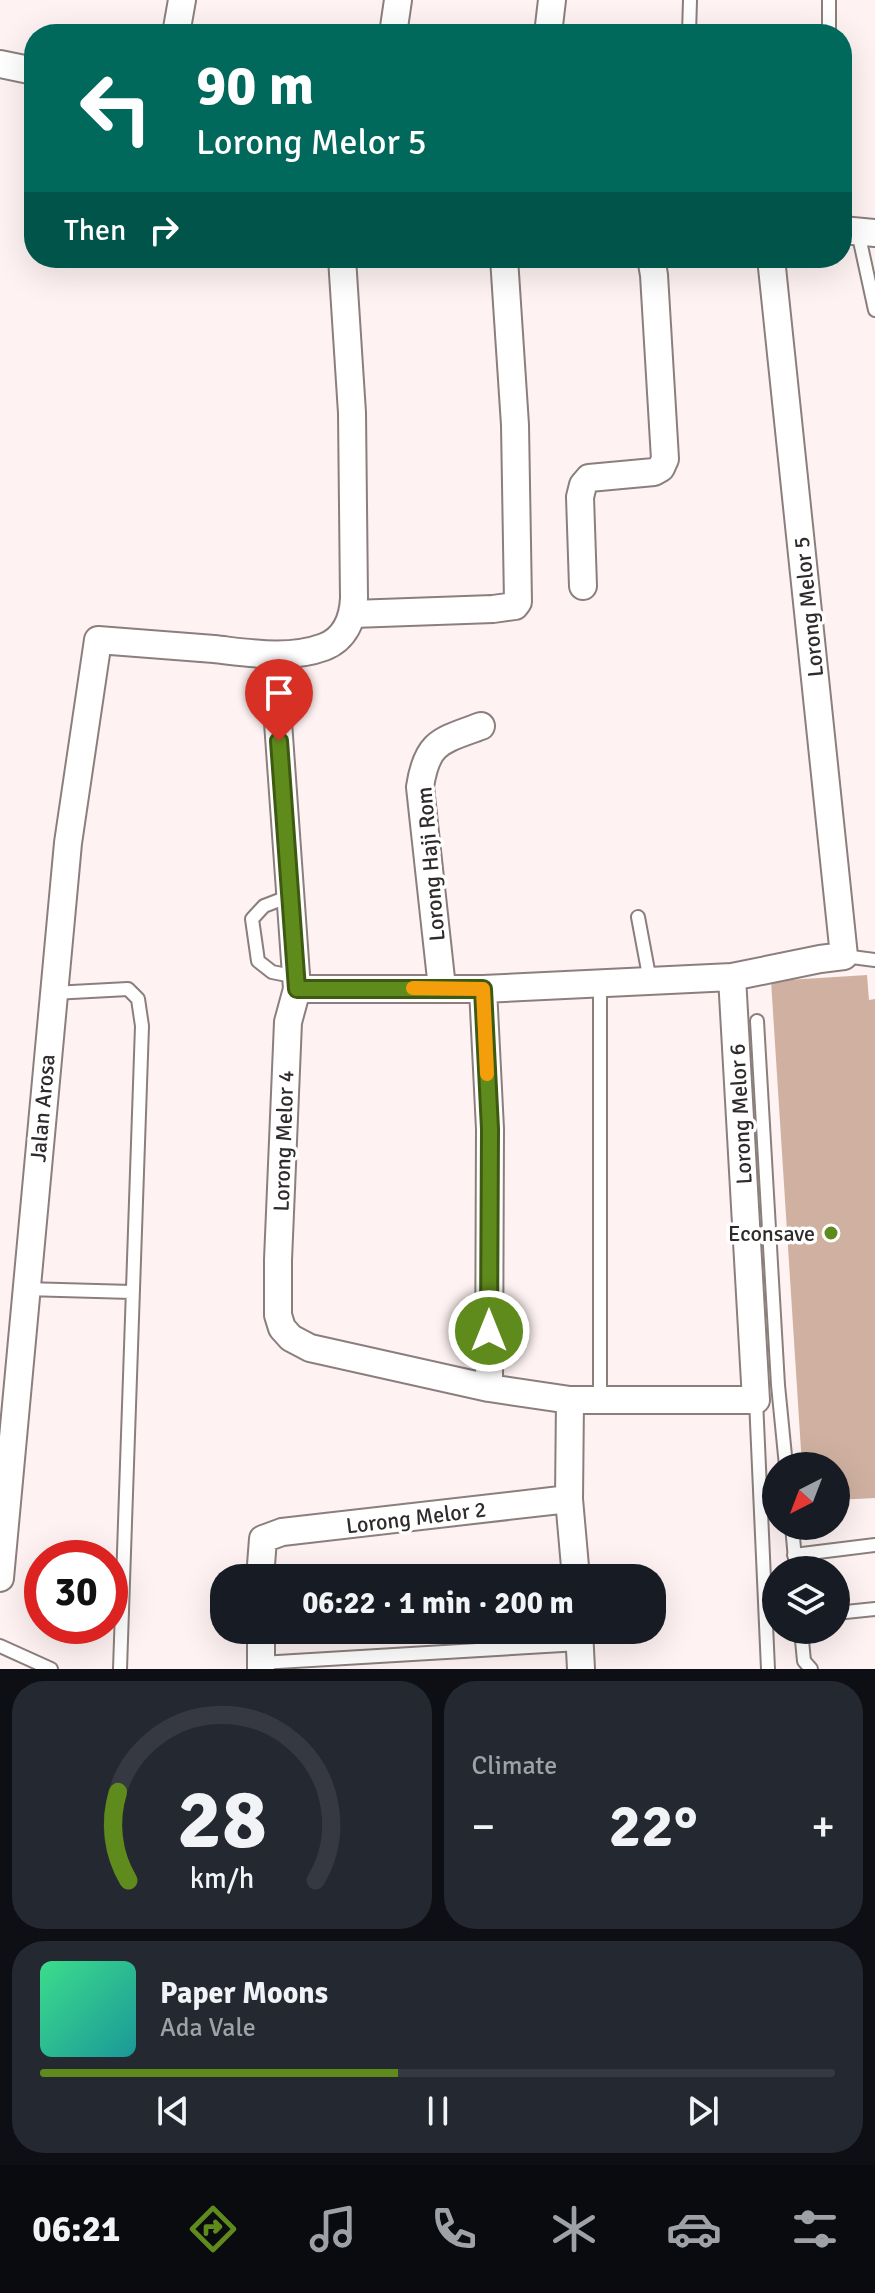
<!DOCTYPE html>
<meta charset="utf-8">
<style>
body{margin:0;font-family:Signika,sans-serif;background:#242831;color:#f1f3f6;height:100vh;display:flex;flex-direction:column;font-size:30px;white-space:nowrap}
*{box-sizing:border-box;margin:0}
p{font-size:26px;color:#9ea1a6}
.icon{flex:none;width:44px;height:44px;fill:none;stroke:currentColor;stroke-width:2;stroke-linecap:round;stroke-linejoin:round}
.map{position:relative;height:1669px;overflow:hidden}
.drawer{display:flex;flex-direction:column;gap:12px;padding:12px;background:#0d0f14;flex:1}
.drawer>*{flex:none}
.top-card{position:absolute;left:24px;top:24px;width:828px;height:244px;border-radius:32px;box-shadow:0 8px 32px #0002;background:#00695c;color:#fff;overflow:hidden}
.needle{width:52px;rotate:222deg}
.controls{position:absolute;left:762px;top:1452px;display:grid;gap:16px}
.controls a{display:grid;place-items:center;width:88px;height:88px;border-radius:50%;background:#171b24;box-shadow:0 8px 32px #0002;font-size:40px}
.speed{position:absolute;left:24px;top:1540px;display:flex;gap:16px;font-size:40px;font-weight:700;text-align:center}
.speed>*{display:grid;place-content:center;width:104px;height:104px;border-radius:50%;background:#171b24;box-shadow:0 8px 32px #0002;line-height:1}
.speed .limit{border:12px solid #d22;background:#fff;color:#111}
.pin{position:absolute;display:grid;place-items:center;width:68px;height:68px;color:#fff;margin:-82px -34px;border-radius:50% 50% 50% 0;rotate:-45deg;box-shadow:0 0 8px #0007}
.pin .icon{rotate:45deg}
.me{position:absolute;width:88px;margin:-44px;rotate:0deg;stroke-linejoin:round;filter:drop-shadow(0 0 6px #0008)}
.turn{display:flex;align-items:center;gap:28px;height:168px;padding:0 40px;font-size:36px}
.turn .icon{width:104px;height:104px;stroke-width:2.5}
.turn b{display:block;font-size:56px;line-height:68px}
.then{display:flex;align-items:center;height:76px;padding:0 40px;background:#0003;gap:16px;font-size:30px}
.big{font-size:60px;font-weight:700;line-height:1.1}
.drawer .widget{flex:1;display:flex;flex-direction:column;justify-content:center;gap:12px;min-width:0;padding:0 28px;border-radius:32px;background:#242831}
.drawer .dial{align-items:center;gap:0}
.dial svg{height:208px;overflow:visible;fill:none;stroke:#363941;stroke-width:7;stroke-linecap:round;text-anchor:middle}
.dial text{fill:#f1f3f6;stroke:none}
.song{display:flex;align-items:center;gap:24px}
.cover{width:96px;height:96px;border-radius:12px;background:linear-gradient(135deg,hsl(150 70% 55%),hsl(180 70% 35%))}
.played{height:8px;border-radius:4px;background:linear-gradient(90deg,#5f8b1c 45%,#363941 45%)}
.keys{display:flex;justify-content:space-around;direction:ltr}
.heat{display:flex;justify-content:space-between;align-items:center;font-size:44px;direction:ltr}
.drawer .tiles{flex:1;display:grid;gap:12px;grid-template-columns:1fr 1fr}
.widget:last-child{grid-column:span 2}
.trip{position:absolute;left:210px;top:1564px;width:456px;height:80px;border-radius:32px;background:#171b24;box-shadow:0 8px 32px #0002;font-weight:700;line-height:80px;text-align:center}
.menu{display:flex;height:128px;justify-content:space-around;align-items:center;background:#090b0e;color:#9ea1a6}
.menu .icon{width:56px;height:56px}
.menu .selected{color:#5f8b1c}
.menu b{font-size:36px;color:#f1f3f6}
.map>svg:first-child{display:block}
.building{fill:#d0b1a1}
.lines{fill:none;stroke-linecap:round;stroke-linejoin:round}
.lane-casing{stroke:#8a7f7d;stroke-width:16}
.street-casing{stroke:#8a7f7d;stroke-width:30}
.lane{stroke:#fff;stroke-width:12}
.street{stroke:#fff;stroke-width:26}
.route-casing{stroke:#3e5a12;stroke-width:20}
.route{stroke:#5f8b1c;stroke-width:14}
.slow{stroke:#f59e0b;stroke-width:14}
.poi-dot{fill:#5f8b1c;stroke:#fff;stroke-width:3}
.labels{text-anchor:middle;stroke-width:7;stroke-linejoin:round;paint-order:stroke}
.street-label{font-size:22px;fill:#302b2b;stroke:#fff}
.poi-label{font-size:22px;fill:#302b2b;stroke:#fff;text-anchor:end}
</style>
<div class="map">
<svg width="875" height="1669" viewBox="0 0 875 1669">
<rect width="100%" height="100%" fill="#fef3f2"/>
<path class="building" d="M 867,975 L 869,1000 L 875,999 L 875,1498 L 836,1500 L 836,1466 L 802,1466 L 771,981 Z"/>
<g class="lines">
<g class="lane-casing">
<path id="lane" d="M 829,0 L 829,34
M 689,34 L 690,0
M 858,232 L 875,310
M 290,896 L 264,906 L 252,919 L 258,961 L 272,972 L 297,977
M 638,917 L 650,981
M 844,956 L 875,960
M 600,984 L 600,1399
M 53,993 L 128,989 L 138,999 L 142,1026 L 120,1669
M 757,1021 L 778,1385 L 786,1466
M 25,1289 L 132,1292
M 756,1400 L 768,1669
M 792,1526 L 796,1570
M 794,1555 L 875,1545
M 836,1613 L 875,1609
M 801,1630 L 804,1661 L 811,1669
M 0,1646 L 51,1669
M 261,1663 L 579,1644"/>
</g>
<g class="street-casing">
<path id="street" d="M 176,34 L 182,0
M 393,34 L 398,0
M 548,34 L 552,0
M 0,64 L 34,71
M 842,230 L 875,233
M 583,586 L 580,497 L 583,485 L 589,478 L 654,472 L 661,468 L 665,459 L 654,275 L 651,258
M 353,614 L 493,609 L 515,606 L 518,602 L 515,425 L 504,258
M 277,655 L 275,680 L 297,989 L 288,1022 L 278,1260 L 278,1315 L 282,1328 L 291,1338 L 310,1348 L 489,1388 L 570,1400 L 756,1400 L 732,977
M 442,988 L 420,787 C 427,741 441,741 481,726
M 297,989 L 483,989 L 732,977 L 820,959 L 844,956 L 771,258
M 483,989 L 490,1129 L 489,1388
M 570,1400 L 569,1499 L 576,1578
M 0,1578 L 68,843 L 98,640 C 136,643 175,646 214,649 C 250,653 289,660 324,647 C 345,639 353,619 354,598 L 352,413 L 342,258
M 260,1578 L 263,1539 L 282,1532 L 569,1499
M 261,1630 L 261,1669
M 579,1630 L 581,1669"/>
</g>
<use href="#lane" class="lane"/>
<use href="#street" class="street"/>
</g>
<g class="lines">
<g class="route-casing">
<path id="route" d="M 279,741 L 297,989 L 483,989 L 490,1129 L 489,1331"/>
</g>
<use href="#route" class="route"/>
<path class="slow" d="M 413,988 L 483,989 L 487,1074"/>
</g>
<circle class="poi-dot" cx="831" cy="1233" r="8"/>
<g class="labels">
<g class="street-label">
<text transform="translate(808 607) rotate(-96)" y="8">Lorong Melor 5</text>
<text transform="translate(430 864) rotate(-95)" y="8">Lorong Haji Rom</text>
<text transform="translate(42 1108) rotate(-85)" y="8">Jalan Arosa</text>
<text transform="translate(740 1114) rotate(-93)" y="8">Lorong Melor 6</text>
<text transform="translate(283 1141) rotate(-88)" y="8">Lorong Melor 4</text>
<text transform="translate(416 1517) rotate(-7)" y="8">Lorong Melor 2</text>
</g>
<g class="poi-label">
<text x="815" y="1241">Econsave</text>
</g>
</g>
</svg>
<div class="controls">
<a><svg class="needle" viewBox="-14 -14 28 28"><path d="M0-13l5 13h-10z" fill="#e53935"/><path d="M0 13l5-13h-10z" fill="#9ea1a6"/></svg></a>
<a><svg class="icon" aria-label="layers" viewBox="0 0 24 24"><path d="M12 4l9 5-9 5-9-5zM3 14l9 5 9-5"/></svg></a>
</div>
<div class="speed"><div class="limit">30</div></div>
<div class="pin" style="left:279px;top:741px;background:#d93025"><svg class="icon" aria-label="arrive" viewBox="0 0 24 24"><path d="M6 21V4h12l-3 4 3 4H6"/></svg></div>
<svg class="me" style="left:489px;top:1331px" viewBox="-20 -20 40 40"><circle r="17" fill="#5f8b1c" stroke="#fff" stroke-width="3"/><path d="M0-11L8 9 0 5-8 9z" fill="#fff"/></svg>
<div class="trip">06:22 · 1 min · 200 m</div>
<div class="top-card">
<div class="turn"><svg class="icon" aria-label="left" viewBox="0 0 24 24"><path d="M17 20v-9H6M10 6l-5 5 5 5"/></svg><div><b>90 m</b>Lorong Melor 5</div></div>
<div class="then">Then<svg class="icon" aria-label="right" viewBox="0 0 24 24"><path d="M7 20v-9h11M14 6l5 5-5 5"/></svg></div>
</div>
</div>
<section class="drawer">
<div class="tiles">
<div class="widget dial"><svg viewBox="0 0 100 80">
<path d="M14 69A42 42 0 1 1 86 69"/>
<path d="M14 69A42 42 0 0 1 10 35" stroke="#5f8b1c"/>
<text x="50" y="56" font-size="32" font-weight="700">28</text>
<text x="50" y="72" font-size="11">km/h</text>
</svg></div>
<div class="widget"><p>Climate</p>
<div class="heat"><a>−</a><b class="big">22°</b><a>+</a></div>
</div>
<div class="widget">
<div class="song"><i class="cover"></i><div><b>Paper Moons</b><p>Ada Vale</p></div></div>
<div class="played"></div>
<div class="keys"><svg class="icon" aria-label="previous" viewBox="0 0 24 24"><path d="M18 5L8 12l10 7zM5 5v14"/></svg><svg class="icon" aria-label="pause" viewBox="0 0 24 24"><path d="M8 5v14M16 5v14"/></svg><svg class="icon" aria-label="next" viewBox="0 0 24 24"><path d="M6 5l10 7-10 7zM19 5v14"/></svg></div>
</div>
</div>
</section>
<nav class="menu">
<b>06:21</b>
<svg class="icon selected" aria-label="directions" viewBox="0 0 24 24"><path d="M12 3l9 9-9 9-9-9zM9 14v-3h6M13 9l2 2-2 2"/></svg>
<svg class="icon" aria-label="music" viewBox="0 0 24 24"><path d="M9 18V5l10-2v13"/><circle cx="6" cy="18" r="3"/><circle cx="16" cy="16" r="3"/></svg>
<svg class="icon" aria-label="phone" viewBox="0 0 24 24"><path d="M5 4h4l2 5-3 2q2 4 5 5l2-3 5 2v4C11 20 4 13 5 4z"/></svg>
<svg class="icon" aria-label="climate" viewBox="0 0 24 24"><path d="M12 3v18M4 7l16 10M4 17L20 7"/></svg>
<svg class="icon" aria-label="car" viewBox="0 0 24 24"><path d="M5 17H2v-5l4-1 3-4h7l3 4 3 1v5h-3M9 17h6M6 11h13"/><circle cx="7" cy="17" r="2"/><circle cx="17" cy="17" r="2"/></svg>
<svg class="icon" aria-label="filters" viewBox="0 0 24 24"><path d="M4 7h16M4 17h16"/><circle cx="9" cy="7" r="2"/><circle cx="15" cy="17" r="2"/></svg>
</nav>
